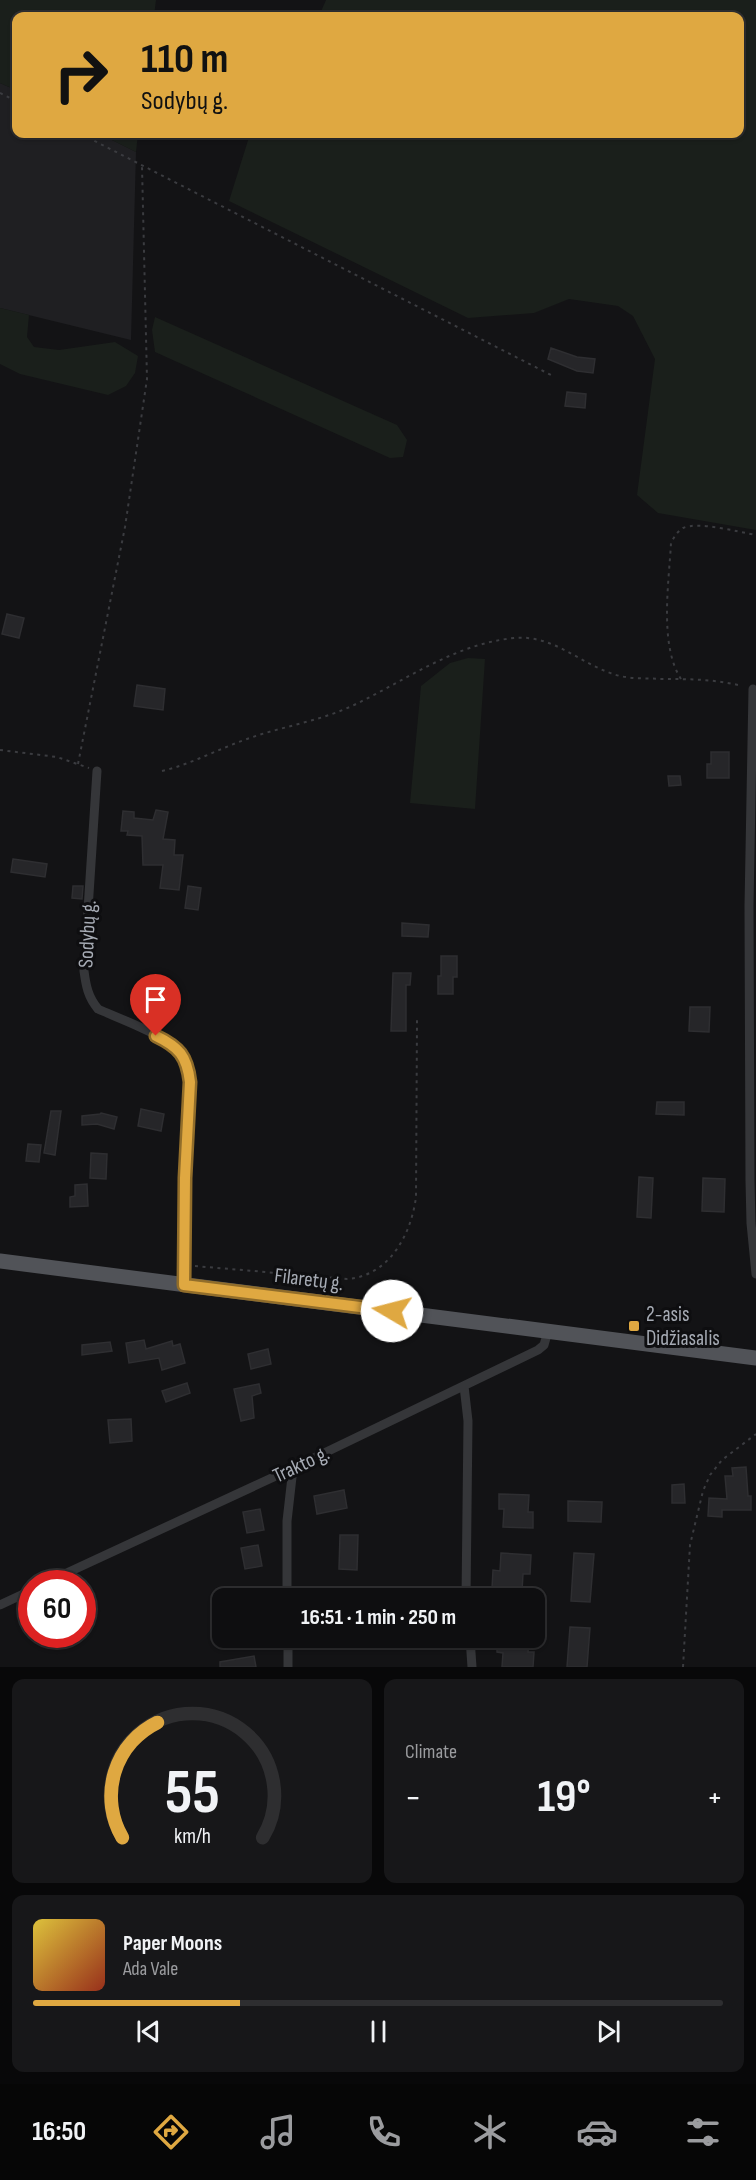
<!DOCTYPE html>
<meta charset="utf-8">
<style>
body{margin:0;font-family:"Sofia Sans Condensed",sans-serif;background:#171719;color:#f1f3f6;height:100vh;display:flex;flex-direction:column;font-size:22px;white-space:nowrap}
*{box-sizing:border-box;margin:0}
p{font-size:20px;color:#9b9c9f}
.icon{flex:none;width:33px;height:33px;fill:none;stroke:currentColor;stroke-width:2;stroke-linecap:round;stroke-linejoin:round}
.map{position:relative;height:1667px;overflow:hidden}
.details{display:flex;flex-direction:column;gap:12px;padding:12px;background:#080809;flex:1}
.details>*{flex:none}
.guide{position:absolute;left:12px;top:12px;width:732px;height:126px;border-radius:12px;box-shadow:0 2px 4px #0004,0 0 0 2px #2e2e30;background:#dfa841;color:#111;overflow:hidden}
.speed{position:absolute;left:18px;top:1570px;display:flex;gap:12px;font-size:30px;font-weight:700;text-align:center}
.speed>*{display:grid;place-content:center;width:78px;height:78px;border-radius:50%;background:#0e0e10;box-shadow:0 2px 4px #0004,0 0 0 2px #2e2e30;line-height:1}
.speed .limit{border:9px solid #d22;background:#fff;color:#111}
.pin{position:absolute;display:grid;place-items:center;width:51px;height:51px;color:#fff;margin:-62px -26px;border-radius:50% 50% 50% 0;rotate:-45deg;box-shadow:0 0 6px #0007}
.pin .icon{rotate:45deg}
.me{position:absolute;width:66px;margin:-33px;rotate:278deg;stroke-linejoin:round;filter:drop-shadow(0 0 4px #0008)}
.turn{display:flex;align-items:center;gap:21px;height:126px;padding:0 30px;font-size:27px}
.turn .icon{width:78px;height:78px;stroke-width:2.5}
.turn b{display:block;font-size:42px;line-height:51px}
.big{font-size:45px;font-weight:700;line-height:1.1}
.details .tile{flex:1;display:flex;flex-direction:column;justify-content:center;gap:9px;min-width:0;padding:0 21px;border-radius:12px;background:#171719}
.details .dial{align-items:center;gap:0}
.dial svg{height:156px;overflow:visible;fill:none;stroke:#2e2e30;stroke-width:7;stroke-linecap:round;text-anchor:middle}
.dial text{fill:#f1f3f6;stroke:none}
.song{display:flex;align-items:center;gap:18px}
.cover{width:72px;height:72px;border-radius:9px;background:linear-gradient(135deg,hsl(50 70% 55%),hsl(10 70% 35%))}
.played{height:6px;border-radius:3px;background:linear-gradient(90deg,#dfa841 30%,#2e2e30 30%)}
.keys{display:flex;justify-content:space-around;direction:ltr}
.heat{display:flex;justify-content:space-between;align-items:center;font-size:33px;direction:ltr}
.details .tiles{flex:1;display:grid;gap:12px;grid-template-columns:1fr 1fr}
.tile:last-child{grid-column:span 2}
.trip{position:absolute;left:212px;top:1588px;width:333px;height:60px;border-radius:12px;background:#0e0e10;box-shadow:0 2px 4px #0004,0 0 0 2px #2e2e30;font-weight:700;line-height:60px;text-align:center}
.dock{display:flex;height:96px;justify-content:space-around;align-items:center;background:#060606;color:#9b9c9f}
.dock .icon{width:42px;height:42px}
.dock .active{color:#dfa841}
.dock b{font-size:27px;color:#f1f3f6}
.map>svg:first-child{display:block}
.built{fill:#1f1f22}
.green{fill:#1a1f1b}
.building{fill:#262629;stroke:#2e2e31;stroke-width:1.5}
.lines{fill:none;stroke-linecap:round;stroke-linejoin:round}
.path{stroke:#3b3c40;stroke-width:2;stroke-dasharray:3 4.5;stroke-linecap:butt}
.street{stroke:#353639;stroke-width:9}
.primary{stroke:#515358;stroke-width:15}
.route-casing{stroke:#916d2a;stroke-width:15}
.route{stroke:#dfa841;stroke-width:10}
.poi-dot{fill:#dfa841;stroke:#0e0e10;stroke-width:2}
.labels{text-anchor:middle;stroke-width:6;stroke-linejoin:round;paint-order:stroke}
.street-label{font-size:21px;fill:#a6abb4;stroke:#0e0e10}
.poi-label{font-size:21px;fill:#a6abb4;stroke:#0e0e10;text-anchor:start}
</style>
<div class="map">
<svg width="756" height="1667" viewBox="0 0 756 1667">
<rect width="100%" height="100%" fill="#131315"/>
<path class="built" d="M 0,83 L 16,90 L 16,134 L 100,134 L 136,152 L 131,340 L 0,308 Z"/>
<path class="green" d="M 0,0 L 156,0 L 154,16 L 16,16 L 16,90 L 0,83 Z
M 326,0 L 756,0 L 756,530 L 658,513 L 637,495 L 655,359 L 633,316 L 618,306 L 569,299 L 534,313 L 468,318 L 229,201 L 250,134 L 740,134 L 740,16 L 319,16 Z
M 100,134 L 138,134 L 136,152 Z
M 0,308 L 29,315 L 27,337 L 34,347 L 59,350 L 115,342 L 138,356 L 135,373 L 126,386 L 108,395 L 20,374 L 0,364 Z
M 155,317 L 397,425 L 407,440 L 403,457 L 390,458 L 155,352 L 152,330 Z
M 468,658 L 485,659 L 475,809 L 410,803 L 421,686 L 450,663 Z"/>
<path class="building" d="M 551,348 L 577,357 L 595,359 L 593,373 L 577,371 L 548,359 Z
M 567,392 L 586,394 L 585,408 L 565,406 Z
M 7,614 L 24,618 L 19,638 L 2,634 Z
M 137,685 L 165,689 L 163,710 L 134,706 Z
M 711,752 L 729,752 L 729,778 L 707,778 L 707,764 L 711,764 Z
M 668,776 L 680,776 L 681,785 L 669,786 Z
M 156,810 L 168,812 L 163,839 L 175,840 L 174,855 L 183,855 L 179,890 L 160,888 L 163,865 L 143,865 L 142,836 L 127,835 L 128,831 L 121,831 L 123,811 L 134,812 L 134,818 L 153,820 Z
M 13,859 L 47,864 L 45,877 L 11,872 Z
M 73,886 L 83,886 L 82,899 L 72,898 Z
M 188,886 L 201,888 L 198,910 L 185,908 Z
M 402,923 L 429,925 L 428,937 L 402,936 Z
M 441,956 L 457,956 L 457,977 L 453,977 L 453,994 L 438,994 L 438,976 L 441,976 Z
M 393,973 L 411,973 L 410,985 L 406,985 L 406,1031 L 391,1031 Z
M 690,1007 L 710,1007 L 709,1032 L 689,1031 Z
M 657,1102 L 684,1102 L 684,1115 L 656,1114 Z
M 141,1109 L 164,1114 L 161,1131 L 138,1126 Z
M 51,1111 L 61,1111 L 55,1155 L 44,1153 Z
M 101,1113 L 117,1117 L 114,1129 L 97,1124 L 82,1125 L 82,1116 L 100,1114 Z
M 28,1144 L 41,1145 L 39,1162 L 26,1161 Z
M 91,1153 L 107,1154 L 106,1179 L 90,1178 Z
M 639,1177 L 653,1178 L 651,1218 L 637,1217 Z
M 703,1178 L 725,1179 L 724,1212 L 702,1211 Z
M 87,1184 L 88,1206 L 70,1207 L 70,1197 L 75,1196 L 75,1185 Z
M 144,1340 L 146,1349 L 172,1341 L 173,1346 L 180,1344 L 185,1363 L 162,1370 L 159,1358 L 129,1363 L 126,1343 Z
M 110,1342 L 112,1351 L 82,1355 L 82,1345 Z
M 268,1349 L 271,1364 L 251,1369 L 248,1354 Z
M 187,1383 L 190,1393 L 166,1402 L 162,1391 Z
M 259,1384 L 261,1393 L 252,1396 L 254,1418 L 241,1421 L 234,1389 Z
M 131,1419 L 132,1441 L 110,1443 L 108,1420 Z
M 746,1467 L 748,1496 L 751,1496 L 751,1510 L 722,1510 L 722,1517 L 708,1516 L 709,1498 L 727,1499 L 725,1476 L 733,1476 L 732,1468 Z
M 684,1484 L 685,1503 L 672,1503 L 672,1485 Z
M 344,1490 L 347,1508 L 317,1514 L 314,1496 Z
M 499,1494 L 529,1495 L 528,1512 L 533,1512 L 533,1528 L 503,1527 L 504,1509 L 499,1509 Z
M 568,1501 L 602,1502 L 601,1522 L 568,1521 Z
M 260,1509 L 264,1530 L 247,1533 L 243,1512 Z
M 340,1535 L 358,1535 L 357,1570 L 339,1569 Z
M 258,1545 L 262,1566 L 245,1569 L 241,1548 Z
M 501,1553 L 531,1555 L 530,1574 L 523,1574 L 522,1591 L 492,1589 L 493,1570 L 500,1571 Z
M 574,1553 L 594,1554 L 590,1602 L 571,1601 Z
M 266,1588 L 268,1599 L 234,1599 L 233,1594 Z
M 570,1627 L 590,1628 L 587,1667 L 567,1667 Z
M 497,1638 L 529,1638 L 528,1652 L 534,1652 L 533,1667 L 502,1667 L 503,1653 L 497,1652 Z
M 254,1656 L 256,1667 L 220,1667 L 220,1662 Z"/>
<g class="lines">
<path class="path" d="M 0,93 L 16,101
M 81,134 L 551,375
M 681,679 C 659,645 669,582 671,543 C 674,537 677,532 683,528 C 698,521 739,532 756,535
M 0,750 L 57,757 L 89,768
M 78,764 L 125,527 L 147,379 L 142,166
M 162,771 C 192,764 218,749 247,739 C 283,726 322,721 356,704 C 408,679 455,644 514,638 C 555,634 583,667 620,676 C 633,679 647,678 660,679 C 688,679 715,679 742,686
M 195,1266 L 347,1279 C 389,1276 411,1235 416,1197 L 417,1019
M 683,1667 L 690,1545 L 703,1491 L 710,1475 L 722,1460 L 756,1434"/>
<path class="street" d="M 753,689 L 749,906 L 750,1181 L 751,1223 L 756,1274
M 97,771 L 84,971 C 86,986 88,997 98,1009 C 120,1019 169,1036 182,1055 C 188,1063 189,1072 190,1082 L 185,1178 L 184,1285
M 464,1386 L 468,1421 L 466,1599
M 43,1584 L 291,1469 L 538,1350 L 544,1345 L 548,1331
M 287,1599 L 287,1521 L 292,1477 L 291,1469
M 0,1605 L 32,1590
M 288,1638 L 288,1667
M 470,1638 L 472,1667"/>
<path class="primary" d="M 0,1261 L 756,1358"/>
</g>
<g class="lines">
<g class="route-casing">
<path id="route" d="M 156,1036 C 179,1047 187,1056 190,1082 L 185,1178 L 184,1285 L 392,1311"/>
</g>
<use href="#route" class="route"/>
</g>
<rect class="poi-dot" x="628" y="1320" width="12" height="12" rx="3"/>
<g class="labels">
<g class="street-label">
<text transform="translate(87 934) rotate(-87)" y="7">Sodybų g.</text>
<text transform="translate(309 1279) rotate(7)" y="7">Filaretų g.</text>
<text transform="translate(301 1464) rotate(-25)" y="7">Trakto g.</text>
</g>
<g class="poi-label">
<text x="646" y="1321">2-asis<tspan x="646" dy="24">Didžiasalis</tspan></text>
</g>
</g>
</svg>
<div class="speed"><div class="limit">60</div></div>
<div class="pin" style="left:156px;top:1036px;background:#d93025"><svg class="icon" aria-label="arrive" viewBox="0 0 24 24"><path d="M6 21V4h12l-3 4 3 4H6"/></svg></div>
<svg class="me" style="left:392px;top:1311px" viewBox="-20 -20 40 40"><circle r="19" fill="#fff"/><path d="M0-13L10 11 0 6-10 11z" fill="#dfa841"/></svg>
<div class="trip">16:51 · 1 min · 250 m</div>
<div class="guide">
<div class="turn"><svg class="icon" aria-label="right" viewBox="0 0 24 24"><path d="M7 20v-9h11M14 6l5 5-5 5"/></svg><div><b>110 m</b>Sodybų g.</div></div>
</div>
</div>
<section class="details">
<div class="tiles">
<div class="tile dial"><svg viewBox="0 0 100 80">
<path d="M14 69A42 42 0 1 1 86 69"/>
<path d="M14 69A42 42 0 0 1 32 10" stroke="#dfa841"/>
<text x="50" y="56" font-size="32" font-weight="700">55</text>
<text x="50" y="72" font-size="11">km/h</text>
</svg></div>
<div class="tile"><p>Climate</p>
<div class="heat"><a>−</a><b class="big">19°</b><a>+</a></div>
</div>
<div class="tile">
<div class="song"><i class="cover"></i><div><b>Paper Moons</b><p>Ada Vale</p></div></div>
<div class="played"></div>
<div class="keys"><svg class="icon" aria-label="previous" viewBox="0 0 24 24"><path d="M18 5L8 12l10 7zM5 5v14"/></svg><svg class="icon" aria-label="pause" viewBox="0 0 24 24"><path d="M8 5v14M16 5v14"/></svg><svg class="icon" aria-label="next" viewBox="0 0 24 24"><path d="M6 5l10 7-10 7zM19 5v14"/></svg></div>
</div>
</div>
</section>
<nav class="dock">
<b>16:50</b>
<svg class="icon active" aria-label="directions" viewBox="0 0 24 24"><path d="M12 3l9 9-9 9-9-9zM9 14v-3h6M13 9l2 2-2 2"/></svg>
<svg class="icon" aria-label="music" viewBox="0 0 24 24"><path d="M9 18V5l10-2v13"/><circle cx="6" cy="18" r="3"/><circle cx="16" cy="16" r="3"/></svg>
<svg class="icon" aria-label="phone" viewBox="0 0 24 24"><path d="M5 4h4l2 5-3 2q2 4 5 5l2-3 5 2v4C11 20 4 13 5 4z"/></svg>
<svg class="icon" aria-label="climate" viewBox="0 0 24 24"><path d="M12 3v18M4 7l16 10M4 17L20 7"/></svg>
<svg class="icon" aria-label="car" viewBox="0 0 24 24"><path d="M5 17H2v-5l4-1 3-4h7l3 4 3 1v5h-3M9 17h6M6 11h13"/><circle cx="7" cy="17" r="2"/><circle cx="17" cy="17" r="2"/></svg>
<svg class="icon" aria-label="filters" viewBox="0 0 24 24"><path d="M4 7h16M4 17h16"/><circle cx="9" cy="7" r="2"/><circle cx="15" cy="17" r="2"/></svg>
</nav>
